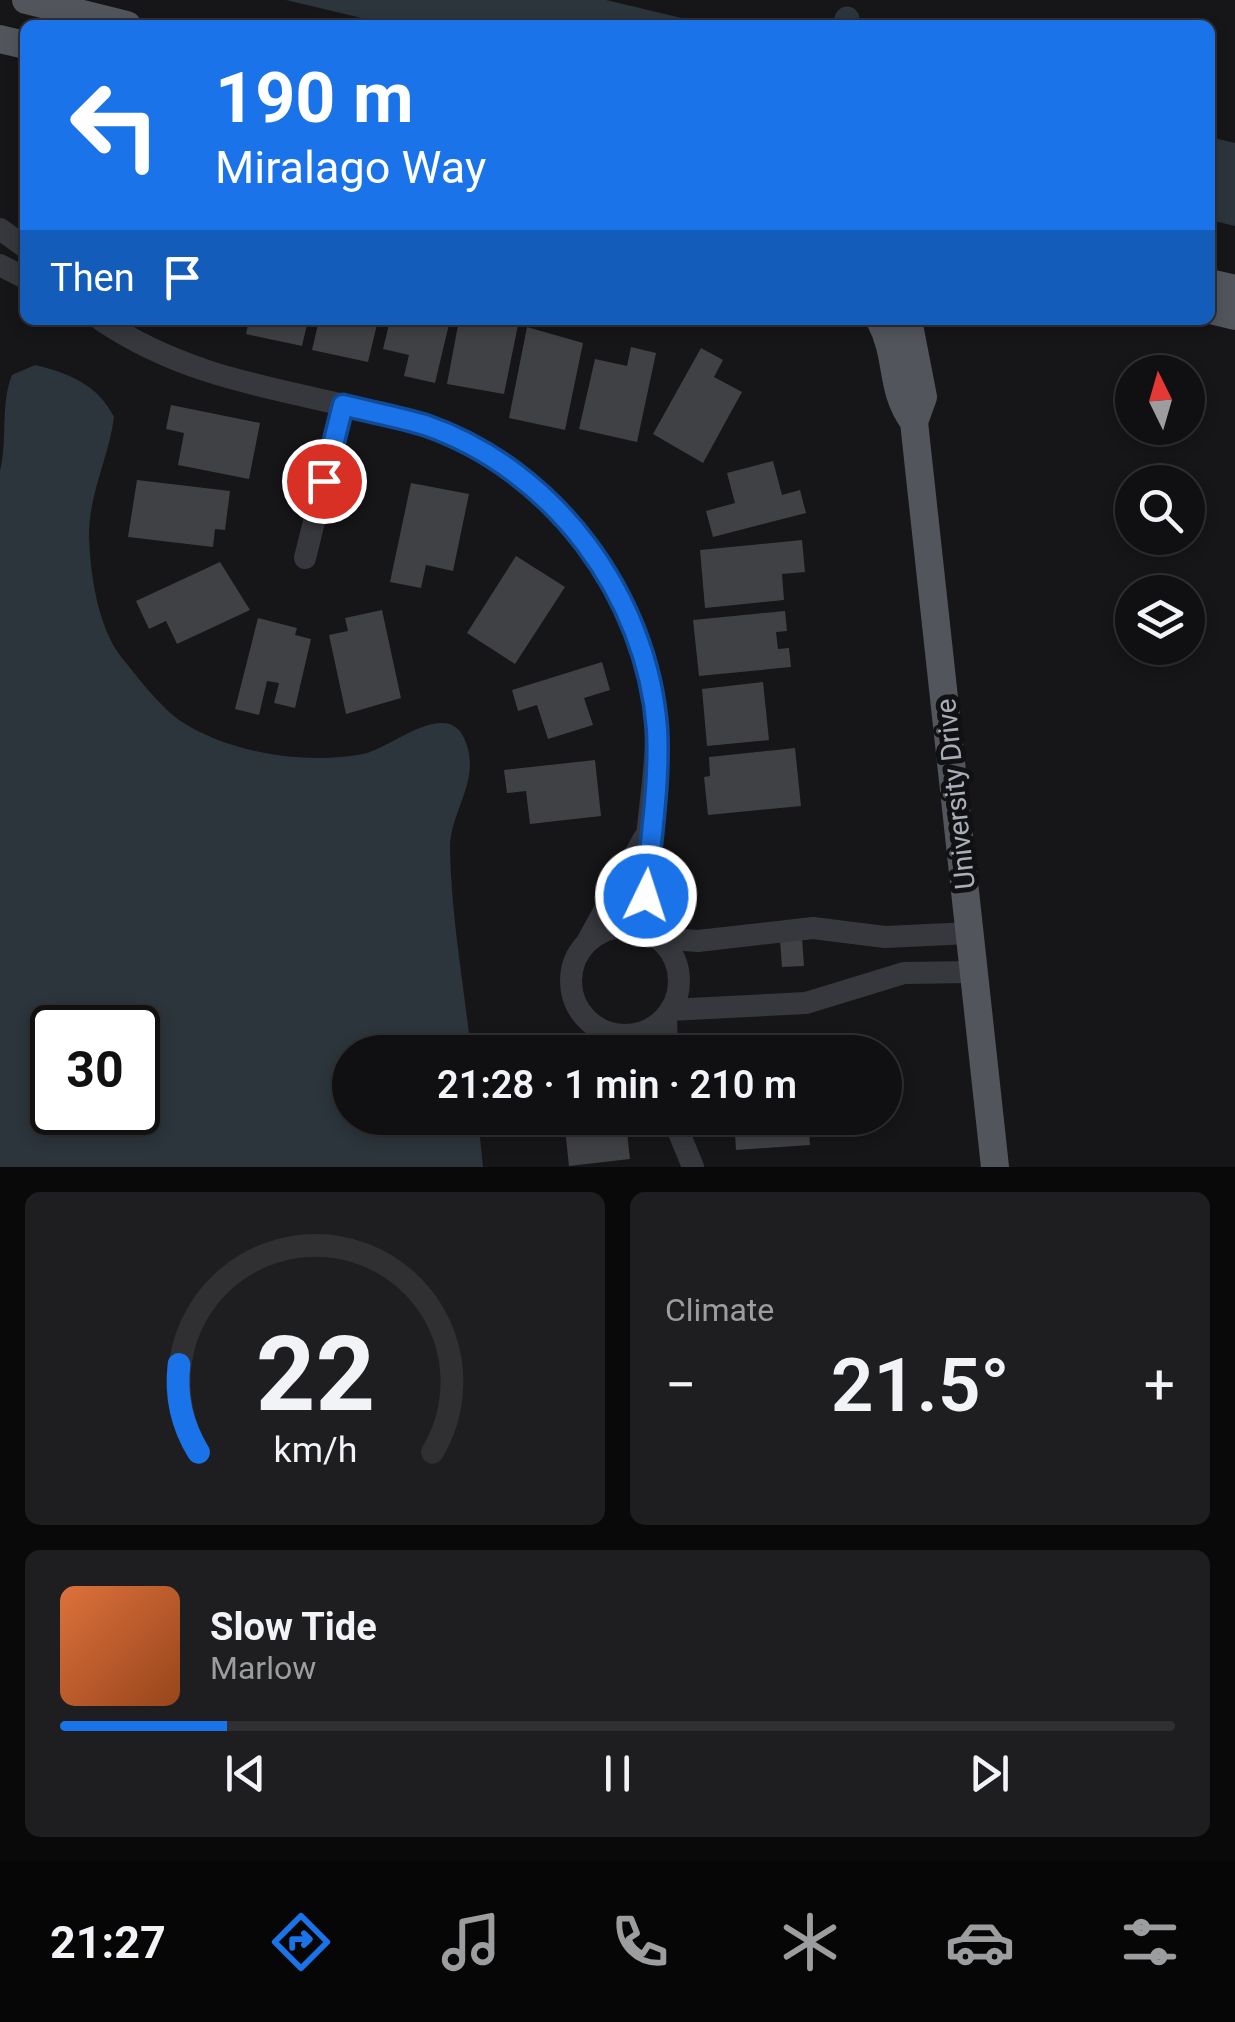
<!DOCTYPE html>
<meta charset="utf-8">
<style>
body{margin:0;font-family:Roboto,sans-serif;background:#1e1e20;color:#f1f3f6;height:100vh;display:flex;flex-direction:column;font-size:38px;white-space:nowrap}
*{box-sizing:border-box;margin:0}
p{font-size:32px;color:#9c9d9f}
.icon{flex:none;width:55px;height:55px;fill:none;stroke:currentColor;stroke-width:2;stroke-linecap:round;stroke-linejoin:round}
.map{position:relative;height:1167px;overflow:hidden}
.side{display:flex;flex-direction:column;gap:25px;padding:25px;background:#09090a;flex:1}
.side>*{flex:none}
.top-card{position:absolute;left:20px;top:20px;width:1195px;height:305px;border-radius:15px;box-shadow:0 5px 15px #0003,0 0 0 2px #303032;background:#1a73e8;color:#fff;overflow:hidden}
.needle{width:65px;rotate:355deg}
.fabs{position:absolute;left:1115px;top:355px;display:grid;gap:20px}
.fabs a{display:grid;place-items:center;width:90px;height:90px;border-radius:50%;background:#101012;box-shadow:0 5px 15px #0003,0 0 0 2px #303032;font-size:50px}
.speed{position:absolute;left:30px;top:1005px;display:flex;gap:20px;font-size:50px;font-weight:700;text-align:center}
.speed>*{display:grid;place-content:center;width:130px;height:130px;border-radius:50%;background:#101012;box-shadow:0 5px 15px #0003,0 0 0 2px #303032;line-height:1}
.speed .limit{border:5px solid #111;border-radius:15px;background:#fff;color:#111}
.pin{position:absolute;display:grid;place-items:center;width:85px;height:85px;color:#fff;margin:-42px;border:5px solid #fff;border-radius:50%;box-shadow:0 2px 10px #0007}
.me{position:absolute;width:110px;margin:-55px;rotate:4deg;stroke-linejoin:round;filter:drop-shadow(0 0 8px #0008)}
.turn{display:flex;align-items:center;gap:35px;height:210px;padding:0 30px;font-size:45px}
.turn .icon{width:130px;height:130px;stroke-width:2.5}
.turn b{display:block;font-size:70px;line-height:85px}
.then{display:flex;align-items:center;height:95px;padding:0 30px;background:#0003;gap:20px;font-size:38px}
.big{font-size:75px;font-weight:600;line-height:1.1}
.side .tile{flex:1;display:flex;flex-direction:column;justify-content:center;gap:15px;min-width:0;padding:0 35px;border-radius:15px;background:#1e1e20}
.side .dial{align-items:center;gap:0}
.dial svg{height:260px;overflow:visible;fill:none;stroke:#303032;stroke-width:7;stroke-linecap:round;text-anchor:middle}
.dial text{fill:#f1f3f6;stroke:none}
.song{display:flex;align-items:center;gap:30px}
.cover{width:120px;height:120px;border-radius:15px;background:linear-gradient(135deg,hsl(20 70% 55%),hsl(20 70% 35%))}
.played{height:10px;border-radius:5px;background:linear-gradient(90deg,#1a73e8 15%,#303032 15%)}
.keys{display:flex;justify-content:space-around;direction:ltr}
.heat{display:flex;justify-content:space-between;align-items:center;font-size:55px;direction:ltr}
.side .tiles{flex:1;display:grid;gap:25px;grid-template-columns:1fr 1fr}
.tile:last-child{grid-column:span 2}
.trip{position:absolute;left:332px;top:1035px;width:570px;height:100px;border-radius:50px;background:#101012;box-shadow:0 5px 15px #0003,0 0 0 2px #303032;font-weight:600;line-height:100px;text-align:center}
.menu{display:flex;height:160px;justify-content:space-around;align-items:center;background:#060607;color:#9c9d9f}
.menu .icon{width:70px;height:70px}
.menu .current{color:#1a73e8}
.menu b{font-size:45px;color:#f1f3f6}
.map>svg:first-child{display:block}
.water{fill:#2c353c;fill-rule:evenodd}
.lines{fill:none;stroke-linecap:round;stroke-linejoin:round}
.canal{stroke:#2c353c;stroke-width:25}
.building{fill:#404145}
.minor{stroke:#37383d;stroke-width:22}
.major{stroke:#53555c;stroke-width:28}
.route-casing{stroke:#114b97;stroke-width:25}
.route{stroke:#1a73e8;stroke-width:18}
.labels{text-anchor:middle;stroke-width:10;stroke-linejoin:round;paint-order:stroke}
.street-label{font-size:28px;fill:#a8adb8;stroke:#111113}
</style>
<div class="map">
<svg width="1235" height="1167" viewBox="0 0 1235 1167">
<rect width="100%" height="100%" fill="#161618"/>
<path class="water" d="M 286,0 L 606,0 L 711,25 L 391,25 Z
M 1210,137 L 1235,143 L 1235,226 L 1210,220 Z
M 35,365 C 69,373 98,385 114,417 C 109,457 89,493 89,535 C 90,574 98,628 122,658 C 138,678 159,705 179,720 C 228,753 305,765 363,754 C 388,750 446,698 464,738 C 483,779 450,810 450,848 C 451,916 464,985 471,1052 L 350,1052 L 350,1118 L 478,1118 L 483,1167 L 0,1167 L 0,471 C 8,439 0,405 12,375 ZM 52,1028 L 138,1028 L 138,1112 L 52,1112 Z"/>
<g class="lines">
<path class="canal" d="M 847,19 L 848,25"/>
</g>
<path class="building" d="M 249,320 L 308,320 L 302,346 L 246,334 Z
M 319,320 L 378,320 L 368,362 L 312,350 Z
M 390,320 L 450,320 L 435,383 L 404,376 L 409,355 L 383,349 Z
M 459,320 L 519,320 L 504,394 L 447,384 Z
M 527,327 L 583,343 L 565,430 L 509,418 Z
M 631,347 L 656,353 L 637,442 L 579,429 L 595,359 L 627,366 Z
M 701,348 L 723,360 L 714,377 L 742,392 L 703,463 L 653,434 Z
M 171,405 L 260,423 L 249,479 L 178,465 L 184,433 L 166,429 Z
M 773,461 L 782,495 L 800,490 L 806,513 L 713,537 L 706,511 L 735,503 L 727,473 Z
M 137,480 L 230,491 L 225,530 L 215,529 L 213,547 L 128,537 Z
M 411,483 L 469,494 L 453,571 L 426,565 L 421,588 L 390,582 Z
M 802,540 L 805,572 L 782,574 L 784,600 L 705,608 L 700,550 Z
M 516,556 L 565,587 L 515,664 L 467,633 Z
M 220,562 L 250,610 L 177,644 L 166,621 L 149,629 L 136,601 Z
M 382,610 L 401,698 L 346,714 L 329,635 L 348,631 L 345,618 Z
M 785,611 L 787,631 L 776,632 L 778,649 L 789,648 L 791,667 L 699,676 L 693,620 Z
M 258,618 L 297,628 L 295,635 L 311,639 L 295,708 L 274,703 L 279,683 L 267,681 L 259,715 L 235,709 Z
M 602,662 L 610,690 L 584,698 L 593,725 L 548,739 L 537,705 L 518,711 L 512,690 Z
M 763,682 L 769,740 L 707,746 L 702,689 Z
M 795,748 L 801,806 L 708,815 L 704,777 L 710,776 L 709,757 Z
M 595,760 L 601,816 L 530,824 L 526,791 L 507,793 L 504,770 Z
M 802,938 L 804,966 L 782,967 L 780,940 Z
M 614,1118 L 616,1133 L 627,1132 L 630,1159 L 569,1166 L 564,1119 Z
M 734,1118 L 808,1118 L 810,1145 L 736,1150 Z"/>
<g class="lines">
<path class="minor" d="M 0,229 L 25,247
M 0,265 L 25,278
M 101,320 C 204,389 308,390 422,425 C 537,460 629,571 651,686 C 666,759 640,826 646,897 C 647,909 650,922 652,934
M 305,558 L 343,405
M571 981a54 54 0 1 1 108 0a54 54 0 1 1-108 0Z
M 658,938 L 698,941 L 813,928 L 885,937 L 970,933
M 587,942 L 644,838
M 670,1010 L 806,1003 L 904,973 L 974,972
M 666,1016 L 667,1052
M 673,1118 L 693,1167"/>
<path class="major" d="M 26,0 L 127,25
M 0,39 L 25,45
M 1210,283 L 1235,289
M 1210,310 L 1235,316
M 880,320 C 900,358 889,388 914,422
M 908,320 L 923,397 L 914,422 L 995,1167"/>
</g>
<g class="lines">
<g class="route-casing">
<path id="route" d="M 324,481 L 343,405 C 370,412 398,417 425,425 C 553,469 647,595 657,729 C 660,784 650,841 646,896"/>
</g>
<use href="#route" class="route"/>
</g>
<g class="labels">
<g class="street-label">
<text transform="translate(955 794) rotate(-96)" y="10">University Drive</text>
</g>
</g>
</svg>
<div class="fabs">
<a><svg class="needle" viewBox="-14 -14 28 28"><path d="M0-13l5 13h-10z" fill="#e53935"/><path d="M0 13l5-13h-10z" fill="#9c9d9f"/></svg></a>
<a><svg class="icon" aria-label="search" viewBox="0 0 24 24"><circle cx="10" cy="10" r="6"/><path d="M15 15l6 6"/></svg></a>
<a><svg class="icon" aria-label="layers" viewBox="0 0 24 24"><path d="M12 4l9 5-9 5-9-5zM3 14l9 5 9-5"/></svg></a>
</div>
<div class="speed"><div class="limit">30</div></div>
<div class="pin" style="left:324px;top:481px;background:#d93025"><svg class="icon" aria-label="arrive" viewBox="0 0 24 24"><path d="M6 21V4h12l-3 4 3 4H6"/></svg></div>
<svg class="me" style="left:646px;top:896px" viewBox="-20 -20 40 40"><circle r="17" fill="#1a73e8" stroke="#fff" stroke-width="3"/><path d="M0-11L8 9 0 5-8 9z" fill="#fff"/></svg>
<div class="trip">21:28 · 1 min · 210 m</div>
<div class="top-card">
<div class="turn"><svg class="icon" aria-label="left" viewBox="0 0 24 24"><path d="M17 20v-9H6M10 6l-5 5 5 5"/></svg><div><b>190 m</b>Miralago Way</div></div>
<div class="then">Then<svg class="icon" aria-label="arrive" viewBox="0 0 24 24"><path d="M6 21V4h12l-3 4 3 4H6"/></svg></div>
</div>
</div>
<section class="side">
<div class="tiles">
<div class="tile dial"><svg viewBox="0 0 100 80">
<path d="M14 69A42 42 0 1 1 86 69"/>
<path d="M14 69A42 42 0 0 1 8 42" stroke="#1a73e8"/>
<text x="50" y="56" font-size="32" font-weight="700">22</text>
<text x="50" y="72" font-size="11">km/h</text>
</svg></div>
<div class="tile"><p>Climate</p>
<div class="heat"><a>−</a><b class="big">21.5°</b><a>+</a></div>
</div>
<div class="tile">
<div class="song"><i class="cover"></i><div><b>Slow Tide</b><p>Marlow</p></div></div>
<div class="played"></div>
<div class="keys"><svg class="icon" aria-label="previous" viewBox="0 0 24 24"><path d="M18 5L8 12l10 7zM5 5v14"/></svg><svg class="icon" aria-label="pause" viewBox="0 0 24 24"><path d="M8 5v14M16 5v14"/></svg><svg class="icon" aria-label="next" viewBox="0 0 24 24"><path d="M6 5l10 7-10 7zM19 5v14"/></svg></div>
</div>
</div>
</section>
<nav class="menu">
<b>21:27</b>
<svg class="icon current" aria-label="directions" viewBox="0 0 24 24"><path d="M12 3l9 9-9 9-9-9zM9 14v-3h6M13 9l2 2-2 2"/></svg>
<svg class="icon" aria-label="music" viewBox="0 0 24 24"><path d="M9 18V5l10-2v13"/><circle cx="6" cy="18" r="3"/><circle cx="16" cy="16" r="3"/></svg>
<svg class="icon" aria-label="phone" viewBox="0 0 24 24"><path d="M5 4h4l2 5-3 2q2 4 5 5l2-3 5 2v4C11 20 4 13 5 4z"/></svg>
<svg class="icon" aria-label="climate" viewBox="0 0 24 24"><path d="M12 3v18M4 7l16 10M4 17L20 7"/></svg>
<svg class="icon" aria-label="car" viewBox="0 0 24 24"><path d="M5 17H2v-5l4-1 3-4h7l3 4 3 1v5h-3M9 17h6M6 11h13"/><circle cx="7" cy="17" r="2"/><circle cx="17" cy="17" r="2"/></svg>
<svg class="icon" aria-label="filters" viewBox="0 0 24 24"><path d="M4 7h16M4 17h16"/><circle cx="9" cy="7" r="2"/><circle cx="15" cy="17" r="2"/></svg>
</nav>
